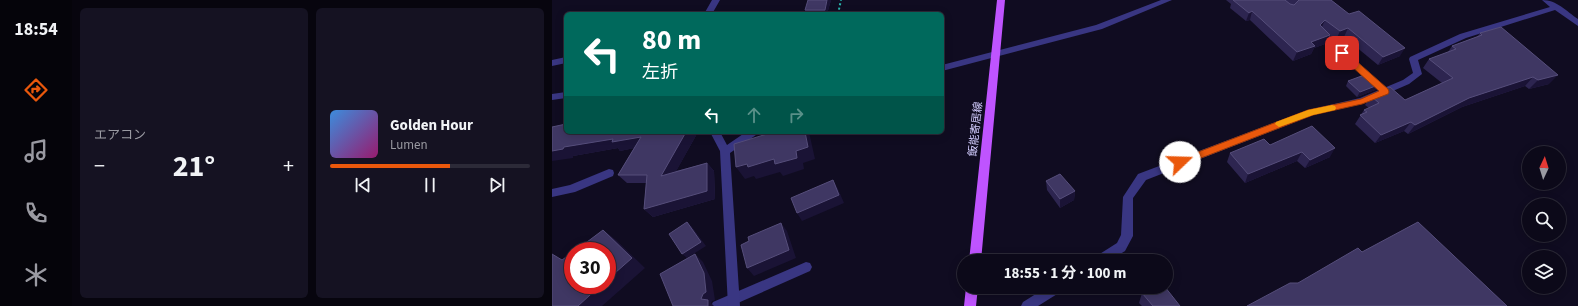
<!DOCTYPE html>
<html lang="ja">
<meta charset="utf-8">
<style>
body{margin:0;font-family:"Source Sans 3","Noto Sans JP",sans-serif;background:#151222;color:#f1f3f6;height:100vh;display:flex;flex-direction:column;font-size:15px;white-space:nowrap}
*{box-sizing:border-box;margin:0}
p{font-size:13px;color:#9a9aa2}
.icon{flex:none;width:22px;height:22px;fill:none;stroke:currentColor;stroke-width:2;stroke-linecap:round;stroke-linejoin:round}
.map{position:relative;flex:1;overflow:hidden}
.details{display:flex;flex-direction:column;gap:8px;padding:8px;background:#07050e;width:480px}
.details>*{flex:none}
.hud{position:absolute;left:12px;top:12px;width:380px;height:122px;border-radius:6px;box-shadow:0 2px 10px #0003,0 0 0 1px #2c2a38;background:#00695c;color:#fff;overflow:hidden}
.needle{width:26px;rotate:4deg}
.tools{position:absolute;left:970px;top:146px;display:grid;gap:8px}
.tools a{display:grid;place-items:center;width:44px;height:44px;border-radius:50%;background:#0c0919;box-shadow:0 2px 10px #0003,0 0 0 1px #2c2a38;font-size:20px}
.speed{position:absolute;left:12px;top:242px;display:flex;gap:8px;font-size:20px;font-weight:700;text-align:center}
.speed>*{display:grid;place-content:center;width:52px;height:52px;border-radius:50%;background:#0c0919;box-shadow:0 2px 10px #0003,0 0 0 1px #2c2a38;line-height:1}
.speed .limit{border:6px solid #d22;background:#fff;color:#111}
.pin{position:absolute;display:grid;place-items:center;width:34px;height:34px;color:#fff;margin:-17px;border-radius:8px;box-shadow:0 2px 6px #0006}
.me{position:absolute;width:44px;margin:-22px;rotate:69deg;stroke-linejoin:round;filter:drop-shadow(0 0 3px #0008)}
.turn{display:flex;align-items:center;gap:14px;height:84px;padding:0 12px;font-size:18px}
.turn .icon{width:52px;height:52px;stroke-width:2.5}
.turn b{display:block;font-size:28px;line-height:34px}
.lanes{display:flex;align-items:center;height:38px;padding:0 12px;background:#0003;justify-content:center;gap:20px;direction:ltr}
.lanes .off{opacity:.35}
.big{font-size:30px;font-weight:700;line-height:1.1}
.details .tile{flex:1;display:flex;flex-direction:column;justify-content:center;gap:6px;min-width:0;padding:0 14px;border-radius:6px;background:#151222}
.song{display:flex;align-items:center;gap:12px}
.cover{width:48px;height:48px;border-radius:6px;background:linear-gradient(135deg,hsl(210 70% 55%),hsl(320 70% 35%))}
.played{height:4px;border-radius:2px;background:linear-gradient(90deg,#ea580c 60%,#2c2a38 60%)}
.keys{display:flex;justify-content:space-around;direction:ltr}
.heat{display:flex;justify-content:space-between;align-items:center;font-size:22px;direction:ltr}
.details .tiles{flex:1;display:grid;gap:8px;grid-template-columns:repeat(2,1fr)}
.trip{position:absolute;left:405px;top:254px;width:216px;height:40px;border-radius:20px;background:#0c0919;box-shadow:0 2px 10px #0003,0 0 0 1px #2c2a38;font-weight:700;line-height:40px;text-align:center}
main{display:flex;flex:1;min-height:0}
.dock{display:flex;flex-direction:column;width:72px;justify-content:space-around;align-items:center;background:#05040a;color:#9a9aa2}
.dock .icon{width:28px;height:28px}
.dock .current{color:#ea580c}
.dock b{font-size:18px;color:#f1f3f6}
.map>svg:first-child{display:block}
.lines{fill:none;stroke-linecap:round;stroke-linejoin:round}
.path{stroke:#29b6ae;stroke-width:2;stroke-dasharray:2 2.5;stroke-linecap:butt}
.lane{fill:#393682;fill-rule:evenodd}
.street{fill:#393682;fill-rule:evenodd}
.primary{fill:#bf54ff;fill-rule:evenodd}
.wall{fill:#2d2550}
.shaded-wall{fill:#1a1335}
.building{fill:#3f3763;stroke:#564e7b}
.route{fill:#ea580c;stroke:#983908}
.slow{fill:#f59e0b}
.labels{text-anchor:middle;stroke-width:4;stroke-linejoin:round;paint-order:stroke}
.street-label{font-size:11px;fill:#d3cdff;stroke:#100c21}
</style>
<main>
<nav class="dock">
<b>18:54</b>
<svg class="icon current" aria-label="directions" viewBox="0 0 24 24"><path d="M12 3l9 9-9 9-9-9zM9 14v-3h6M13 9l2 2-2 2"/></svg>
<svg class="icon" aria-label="music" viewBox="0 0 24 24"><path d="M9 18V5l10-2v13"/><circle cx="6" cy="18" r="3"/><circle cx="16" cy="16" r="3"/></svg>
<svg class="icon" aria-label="phone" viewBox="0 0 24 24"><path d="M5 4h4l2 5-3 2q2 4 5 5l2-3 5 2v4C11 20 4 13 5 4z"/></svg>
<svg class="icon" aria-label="climate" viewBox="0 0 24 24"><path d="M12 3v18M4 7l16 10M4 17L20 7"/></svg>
</nav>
<section class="details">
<div class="tiles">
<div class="tile"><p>エアコン</p>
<div class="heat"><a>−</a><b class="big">21°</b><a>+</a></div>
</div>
<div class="tile">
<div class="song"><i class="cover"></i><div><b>Golden Hour</b><p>Lumen</p></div></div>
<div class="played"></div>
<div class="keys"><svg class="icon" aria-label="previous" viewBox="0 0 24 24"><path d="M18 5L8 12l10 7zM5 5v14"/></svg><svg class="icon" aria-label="pause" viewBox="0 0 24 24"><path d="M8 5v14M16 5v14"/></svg><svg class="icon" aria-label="next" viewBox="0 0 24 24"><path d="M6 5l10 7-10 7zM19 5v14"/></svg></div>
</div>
</div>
</section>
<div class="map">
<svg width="1026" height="306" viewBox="0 0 1026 306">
<rect width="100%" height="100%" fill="#100c21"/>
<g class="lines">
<path class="path" d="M 286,14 L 289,0"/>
<path class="lane" d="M 160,0 L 168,0 L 160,14 L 152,14 Z
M 769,30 L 772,31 L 836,90 L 838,92 L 836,94 L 830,94 L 766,35 L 765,33 Z
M 14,57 L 14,63 L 0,66 L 0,60 Z
M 57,169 L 61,170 L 62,173 L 61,176 L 23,192 L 0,197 L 0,189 L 18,185 Z
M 254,262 L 258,263 L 260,267 L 258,271 L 179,306 L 159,306 L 161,302 Z"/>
<path class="street" d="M 609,0 L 620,0 L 550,29 L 390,71 L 390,65 L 544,25 Z
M 990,0 C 1005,0 1014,11 1026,19 L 1026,26 L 1003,10 L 914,38 L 866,60 L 870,74 L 857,84 L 813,103 L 761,115 L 594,180 L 581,198 L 581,236 L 573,251 L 557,261 L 541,261 L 543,257 L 565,243 L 569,235 L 571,197 L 586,174 L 756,110 L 808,98 L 851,80 L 861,73 L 857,59 L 858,57 L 908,34 L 998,7 Z
M 14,92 L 14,98 L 0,100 L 0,94 Z
M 158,132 L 168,132 L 175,145 L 194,132 L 206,132 L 204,135 L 178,153 L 188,306 L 176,306 L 168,151 Z
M 495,287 L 512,287 L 510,291 L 486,306 L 469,306 L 471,302 Z"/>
<path class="primary" d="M 445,0 L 453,0 L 429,261 L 417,261 Z
M 414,287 L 426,287 L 424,306 L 412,306 Z"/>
</g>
<path class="wall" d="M 279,0 L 275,14 L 254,14 L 253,10 Z
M 674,0 L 779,0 L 848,56 L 826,65 L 792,37 L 784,40 L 776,34 L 778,35 L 773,44 L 762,48 L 759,54 L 741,61 L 698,20 L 694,21 L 678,8 L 679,4 Z
M 928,33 L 997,84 L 977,89 L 973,86 L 910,107 L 856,134 L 852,131 L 823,143 L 803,124 L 812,110 L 817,108 L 813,105 L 819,96 L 853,100 L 890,83 L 871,68 L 877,59 L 896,52 L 900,46 L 925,37 Z
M 796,81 L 826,85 L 823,90 L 805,97 L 794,86 Z
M 0,127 L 146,132 L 124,171 L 155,163 L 162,171 L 163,199 L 101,217 L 92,209 L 94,183 L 75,183 L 66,175 L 82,148 L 68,151 L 66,148 L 21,156 L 21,158 Z
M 718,145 L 778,157 L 753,168 L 745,161 L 693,183 L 675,162 L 678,153 Z
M 494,181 L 523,191 L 522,200 L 508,208 L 495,190 Z
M 590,293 L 628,306 L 590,306 L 587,303 Z"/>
<path class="shaded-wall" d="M 275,0 L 279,0 L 275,14 L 273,10 Z
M 700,11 L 698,20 L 694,21 L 697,13 Z
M 773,20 L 769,29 L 768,25 Z
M 796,28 L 792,37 L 784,40 L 788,31 Z
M 778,35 L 773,44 L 762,48 L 759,54 L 741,61 L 745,52 L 759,42 Z
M 853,48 L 848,56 L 826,65 L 831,57 Z
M 1006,75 L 997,84 L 977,89 L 986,80 Z
M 981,77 L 973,86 L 910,107 L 856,134 L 863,125 L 917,98 Z
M 826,85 L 823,90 L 805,97 L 808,92 Z
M 859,122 L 852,131 L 823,143 L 829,135 Z
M 134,132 L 146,132 L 117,184 L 109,176 Z
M 253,132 L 257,132 L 263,159 L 251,163 L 252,169 L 231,176 L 228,172 L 204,179 L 202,176 L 193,179 L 184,167 L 244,151 Z
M 89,137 L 98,145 L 68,151 L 66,148 L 21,156 L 21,158 L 0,161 L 0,151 L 12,147 L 61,139 Z
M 783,148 L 778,157 L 753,168 L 758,160 Z
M 750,152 L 745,161 L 693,183 L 696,174 Z
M 155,163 L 162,171 L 163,199 L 101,217 L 92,209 Z
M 281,180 L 286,189 L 292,203 L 250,221 L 245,213 Z
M 523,191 L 522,200 L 508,208 L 508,199 Z
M 135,222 L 140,227 L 154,246 L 135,258 L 130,254 Z
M 229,223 L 235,231 L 244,258 L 202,276 L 195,268 Z
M 51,230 L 64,240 L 93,268 L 50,306 L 26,306 L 49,285 L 55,285 Z
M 143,254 L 151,262 L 160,281 L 163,300 L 160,301 L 159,303 L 162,306 L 156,306 L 149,299 Z"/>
<path class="building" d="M 256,0 L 275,0 L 273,10 L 253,10 Z
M 681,0 L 733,0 L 738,4 L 742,5 L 747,0 L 746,0 L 779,0 L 797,14 L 807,11 L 853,48 L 831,57 L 796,28 L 788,31 L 773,20 L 768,25 L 778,35 L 759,42 L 763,46 L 745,52 L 700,11 L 697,13 Z
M 949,27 L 1006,75 L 986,80 L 981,77 L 917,98 L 863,125 L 859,122 L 829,135 L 808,115 L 815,112 L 812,110 L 827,103 L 819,96 L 838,87 L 853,100 L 901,78 L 877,59 L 904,49 L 900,46 L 930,35 L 928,33 Z
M 815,74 L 826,85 L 808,92 L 796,81 Z
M 14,124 L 14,132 L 134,132 L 109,176 L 155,163 L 155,191 L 92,209 L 95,175 L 66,175 L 89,137 L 60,142 L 61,139 L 12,147 L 11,149 L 0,151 L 0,127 Z
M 760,126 L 783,148 L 758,160 L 750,152 L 696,174 L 678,153 L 712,139 L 718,145 Z
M 215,132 L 253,132 L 256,147 L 244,151 L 245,158 L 223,164 L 222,159 L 196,167 L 195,164 L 184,167 L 182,144 L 215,134 Z
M 508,174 L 523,191 L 508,199 L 494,181 Z
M 281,180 L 287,195 L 245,213 L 239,198 Z
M 135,222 L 149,242 L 130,254 L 117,234 Z
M 866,222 L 955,306 L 695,306 L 738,283 L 746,283 L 806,248 L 810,252 Z
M 229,223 L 237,250 L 195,268 L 189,245 L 197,241 L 196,237 Z
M 51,230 L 80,258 L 55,280 L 55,251 L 23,251 Z
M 21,252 L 21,285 L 49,285 L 26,306 L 0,306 L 0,254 L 10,260 Z
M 143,254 L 152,273 L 154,292 L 151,294 L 149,299 L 156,300 L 156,306 L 121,306 L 108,274 Z
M 599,287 L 613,287 L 628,306 L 601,306 L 590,293 Z"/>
<path class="route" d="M 790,50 L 793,51 L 836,89 L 837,92 L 836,94 L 810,104 L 761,115 L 631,165 L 625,165 L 624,162 L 625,160 L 756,110 L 809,99 L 827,91 L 787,55 L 786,53 Z"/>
<path class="slow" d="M 780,105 L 783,106 L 784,108 L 783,110 L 761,115 L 727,127 L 723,124 L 724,122 L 756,110 Z"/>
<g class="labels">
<g class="street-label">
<text transform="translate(423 129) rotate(-84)" y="4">飯能寄居線</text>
</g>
</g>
</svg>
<div class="tools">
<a><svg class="needle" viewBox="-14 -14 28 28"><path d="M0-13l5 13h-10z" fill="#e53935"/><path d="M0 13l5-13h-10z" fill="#9a9aa2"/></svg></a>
<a><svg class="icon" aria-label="search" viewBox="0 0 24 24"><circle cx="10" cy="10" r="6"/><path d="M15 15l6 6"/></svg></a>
<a><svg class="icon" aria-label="layers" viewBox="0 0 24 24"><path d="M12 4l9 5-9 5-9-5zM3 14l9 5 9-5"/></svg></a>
</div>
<div class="speed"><div class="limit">30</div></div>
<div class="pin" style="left:790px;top:53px;background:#d93025"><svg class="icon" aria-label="arrive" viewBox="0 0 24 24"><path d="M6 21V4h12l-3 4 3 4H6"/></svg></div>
<svg class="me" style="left:628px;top:162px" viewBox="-20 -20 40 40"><circle r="19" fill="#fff"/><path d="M0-13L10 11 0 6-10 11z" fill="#ea580c"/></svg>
<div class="trip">18:55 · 1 分 · 100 m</div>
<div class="hud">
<div class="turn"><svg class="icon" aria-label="left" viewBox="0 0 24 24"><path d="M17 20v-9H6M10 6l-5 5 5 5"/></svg><div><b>80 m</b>左折</div></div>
<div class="lanes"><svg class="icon" aria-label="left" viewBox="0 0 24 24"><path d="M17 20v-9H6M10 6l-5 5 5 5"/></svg><svg class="icon off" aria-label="ahead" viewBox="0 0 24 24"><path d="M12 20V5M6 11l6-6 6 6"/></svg><svg class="icon off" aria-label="right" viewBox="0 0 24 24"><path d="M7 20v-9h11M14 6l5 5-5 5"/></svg></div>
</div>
</div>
</main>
